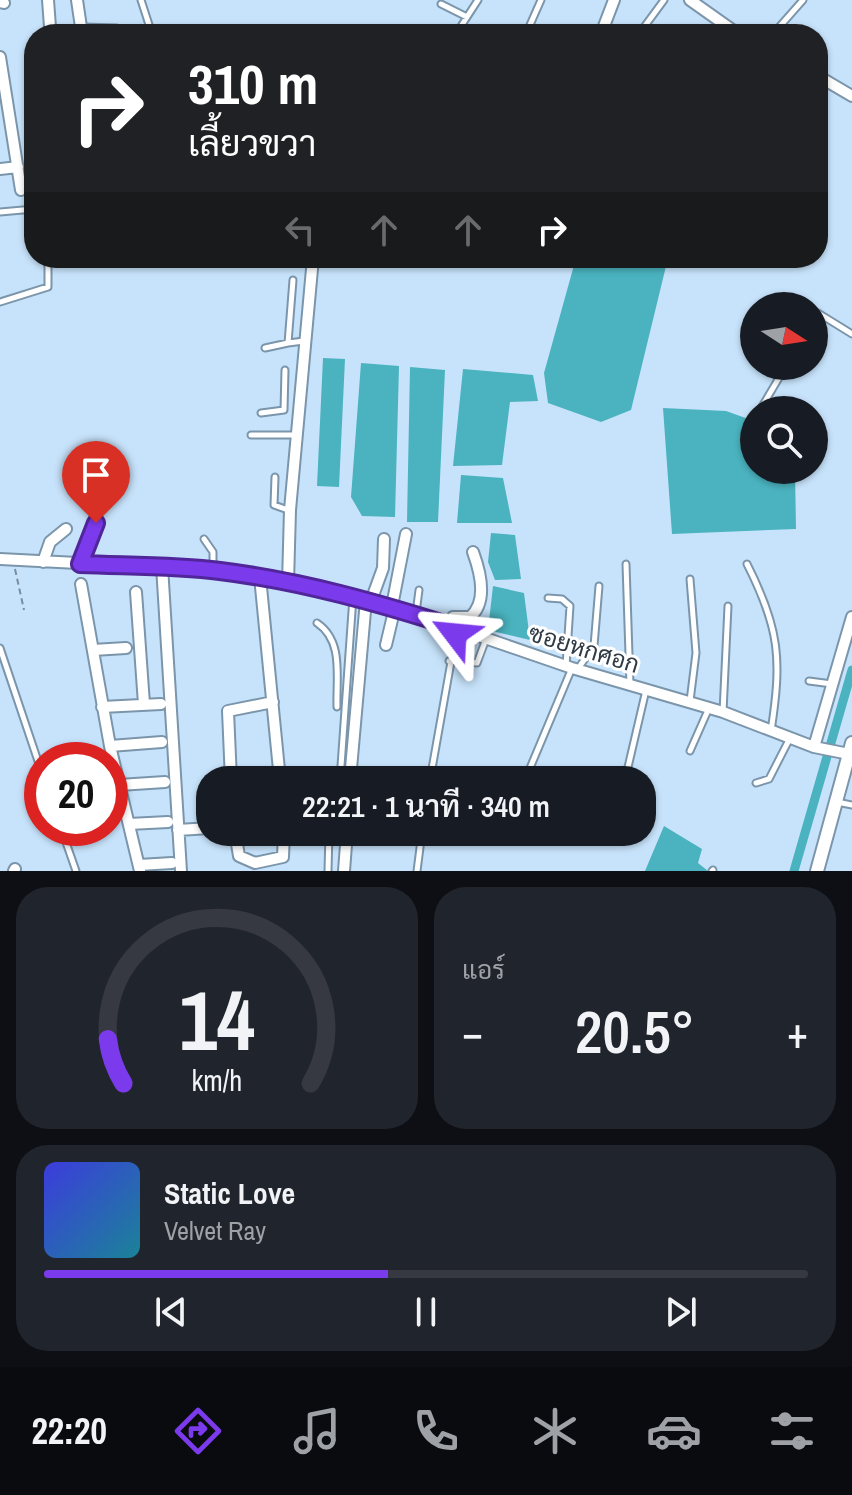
<!DOCTYPE html>
<html lang="th">
<meta charset="utf-8">
<style>
body{margin:0;font-family:"Archivo Narrow",Sarabun,sans-serif;background:#20242c;color:#f1f3f6;height:100vh;display:flex;flex-direction:column;font-size:30px;white-space:nowrap}
*{box-sizing:border-box;margin:0}
p{font-size:26px;color:#9ea1a6}
.icon{flex:none;width:44px;height:44px;fill:none;stroke:currentColor;stroke-width:2;stroke-linecap:round;stroke-linejoin:round}
.map{position:relative;height:871px;overflow:hidden}
.drawer{display:flex;flex-direction:column;gap:16px;padding:16px;background:#0d0f14;flex:1}
.drawer>*{flex:none}
.banner{position:absolute;left:24px;top:24px;width:804px;height:244px;border-radius:32px;box-shadow:0 2px 6px #0004;background:#202124;color:#fff;overflow:hidden}
.needle{width:52px;rotate:102deg}
.tools{position:absolute;left:740px;top:292px;display:grid;gap:16px}
.tools a{display:grid;place-items:center;width:88px;height:88px;border-radius:50%;background:#171b24;box-shadow:0 2px 6px #0004;font-size:40px}
.speed{position:absolute;left:24px;top:742px;display:flex;gap:16px;font-size:40px;font-weight:700;text-align:center}
.speed>*{display:grid;place-content:center;width:104px;height:104px;border-radius:50%;background:#171b24;box-shadow:0 2px 6px #0004;line-height:1}
.speed .limit{border:12px solid #d22;background:#fff;color:#111}
.pin{position:absolute;display:grid;place-items:center;width:68px;height:68px;color:#fff;margin:-82px -34px;border-radius:50% 50% 50% 0;rotate:-45deg;box-shadow:0 0 8px #0007}
.pin .icon{rotate:45deg}
.me{position:absolute;width:88px;margin:-44px;rotate:299deg;stroke-linejoin:round;filter:drop-shadow(0 0 6px #0008)}
.turn{display:flex;align-items:center;gap:28px;height:168px;padding:0 32px;font-size:36px}
.turn .icon{width:104px;height:104px;stroke-width:2.5}
.turn b{display:block;font-size:56px;line-height:68px}
.lanes{display:flex;align-items:center;height:76px;padding:0 32px;background:#0003;justify-content:center;gap:40px;direction:ltr}
.lanes .off{opacity:.35}
.big{font-size:60px;font-weight:600;line-height:1.1}
.drawer .card{flex:1;display:flex;flex-direction:column;justify-content:center;gap:12px;min-width:0;padding:0 28px;border-radius:32px;background:#20242c}
.drawer .dial{align-items:center;gap:0}
.dial svg{height:208px;overflow:visible;fill:none;stroke:#363941;stroke-width:7;stroke-linecap:round;text-anchor:middle}
.dial text{fill:#f1f3f6;stroke:none}
.song{display:flex;align-items:center;gap:24px}
.cover{width:96px;height:96px;border-radius:12px;background:linear-gradient(135deg,hsl(240 70% 55%),hsl(190 70% 35%))}
.played{height:8px;border-radius:4px;background:linear-gradient(90deg,#7c3aed 45%,#363941 45%)}
.keys{display:flex;justify-content:space-around;direction:ltr}
.heat{display:flex;justify-content:space-between;align-items:center;font-size:44px;direction:ltr}
.drawer .tiles{flex:1;display:grid;gap:16px;grid-template-columns:1fr 1fr}
.card:last-child{grid-column:span 2}
.trip{position:absolute;left:196px;top:766px;width:460px;height:80px;border-radius:32px;background:#171b24;box-shadow:0 2px 6px #0004;font-weight:600;line-height:80px;text-align:center}
.tab-bar{display:flex;height:128px;justify-content:space-around;align-items:center;background:#090b0e;color:#9ea1a6}
.tab-bar .icon{width:56px;height:56px}
.tab-bar .current{color:#7c3aed}
.tab-bar b{font-size:36px;color:#f1f3f6}
.map>svg:first-child{display:block}
.water{fill:#4ab3bf}
.lines{fill:none;stroke-linecap:round;stroke-linejoin:round}
.canal{stroke:#4ab3bf;stroke-width:9}
.service-casing{stroke:#7b95ab;stroke-width:9}
.minor-casing{stroke:#7b95ab;stroke-width:14}
.tertiary-casing{stroke:#7b95ab;stroke-width:16}
.path{stroke:#798c9d;stroke-width:2;stroke-dasharray:6 4;stroke-linecap:butt}
.service{stroke:#fff;stroke-width:5}
.minor{stroke:#fff;stroke-width:10}
.tertiary{stroke:#fff;stroke-width:12}
.route-casing{stroke:#51269a;stroke-width:20}
.route{stroke:#7c3aed;stroke-width:14}
.labels{text-anchor:middle;stroke-width:6;stroke-linejoin:round;paint-order:stroke}
.street-label{font-size:24px;fill:#303b45;stroke:#fff}
</style>
<div class="map">
<svg width="852" height="871" viewBox="0 0 852 871">
<rect width="100%" height="100%" fill="#c7e3fb"/>
<path class="water" d="M 576,258 L 668,258 L 631,410 L 601,422 L 548,403 L 544,373 Z
M 323,358 L 345,359 L 339,487 L 317,486 Z
M 361,363 L 399,366 L 395,517 L 362,516 L 351,497 Z
M 410,367 L 445,370 L 438,522 L 407,522 Z
M 463,369 L 533,375 L 538,401 L 510,402 L 502,465 L 453,466 Z
M 663,408 L 726,411 L 754,421 L 754,470 L 795,470 L 796,529 L 672,534 Z
M 461,475 L 503,478 L 512,523 L 457,523 Z
M 491,533 L 515,535 L 521,579 L 495,580 L 488,562 Z
M 493,586 L 524,593 L 530,640 L 488,630 Z
M 664,826 L 702,849 L 698,863 L 708,871 L 645,871 Z"/>
<g class="lines">
<path class="canal" d="M 794,871 L 852,670"/>
<g class="service-casing">
<path id="service" d="M 141,0 L 152,34
M 441,4 L 467,17
M 82,27 L 117,28
M 438,34 L 456,33
M 456,34 L 478,0
M 526,34 L 541,0
M 639,34 L 664,0
M 773,34 L 803,0
M 0,212 L 34,209
M 0,302 L 48,287 L 48,258
M 814,321 L 818,313 L 852,334
M 288,343 L 304,341
M 265,348 L 288,343 L 293,280
M 760,410 L 786,366
M 261,413 L 284,410 L 285,370
M 251,435 L 296,435
M 275,477 L 274,505 L 288,510
M 204,539 L 213,552 L 213,570
M 80,563 L 96,523
M 626,564 L 630,685
M 747,564 C 780,629 782,660 771,731
M 690,579 L 696,653 L 690,701
M 548,598 L 562,599 L 570,606 L 566,666
M 416,613 L 419,590
M 317,623 C 344,641 336,677 337,707
M 0,648 L 42,773
M 449,661 L 477,663 L 486,639
M 577,670 L 594,646 L 599,586
M 809,681 L 832,684
M 723,712 L 728,606
M 690,751 L 709,708
M 340,780 L 353,597
M 430,780 L 457,628
M 525,780 L 572,668
M 625,780 L 646,690
M 756,783 L 769,779 L 790,738
M 837,802 L 852,805
M 61,828 L 76,871
M 328,871 L 329,832
M 417,871 L 422,832
M 712,871 L 713,870"/>
</g>
<g class="minor-casing">
<path id="minor" d="M 48,0 L 50,27
M 77,0 L 82,34
M 690,0 L 738,34
M 0,2 L 4,3
M 601,34 L 614,0
M 0,57 L 21,190
M 818,76 L 852,96
M 0,169 L 18,167
M 0,559 L 213,570 L 353,596 L 395,607 L 572,668 L 723,712 L 814,747 L 849,754
M 43,562 L 50,542 L 66,529
M 162,566 L 181,871
M 260,577 L 280,780
M 288,583 L 290,510 L 313,258
M 81,584 L 110,746 L 140,871
M 136,592 L 144,704
M 371,601 L 383,568 L 384,539
M 392,606 L 406,534
M 449,626 L 453,617 L 470,617 C 488,602 480,571 473,552
M 386,645 L 395,607
M 93,650 L 126,648
M 102,707 L 161,704
M 110,746 L 162,742
M 814,747 L 852,617
M 231,780 L 228,711 L 273,702
M 350,780 L 366,600
M 119,785 L 165,782
M 129,824 L 168,822
M 178,830 L 210,828
M 235,832 L 239,856 L 255,863 L 283,857 L 284,832
M 139,865 L 172,863
M 14,871 L 15,869
M 344,871 L 347,832"/>
</g>
<g class="tertiary-casing">
<path id="tertiary" d="M 817,871 L 852,743"/>
</g>
<path class="path" d="M 15,569 L 24,610"/>
<use href="#service" class="service"/>
<use href="#minor" class="minor"/>
<use href="#tertiary" class="tertiary"/>
</g>
<g class="lines">
<g class="route-casing">
<path id="route" d="M 96,523 L 80,564 C 127,566 174,565 220,571 C 301,581 379,603 457,628 L 455,634"/>
</g>
<use href="#route" class="route"/>
</g>
<g class="labels">
<g class="street-label">
<text transform="translate(584 649) rotate(17)" y="8">ซอยหกศอก</text>
</g>
</g>
</svg>
<div class="tools">
<a><svg class="needle" viewBox="-14 -14 28 28"><path d="M0-13l5 13h-10z" fill="#e53935"/><path d="M0 13l5-13h-10z" fill="#9ea1a6"/></svg></a>
<a><svg class="icon" aria-label="search" viewBox="0 0 24 24"><circle cx="10" cy="10" r="6"/><path d="M15 15l6 6"/></svg></a>
</div>
<div class="speed"><div class="limit">20</div></div>
<div class="pin" style="left:96px;top:523px;background:#d93025"><svg class="icon" aria-label="arrive" viewBox="0 0 24 24"><path d="M6 21V4h12l-3 4 3 4H6"/></svg></div>
<svg class="me" style="left:455px;top:634px" viewBox="-20 -20 40 40"><path d="M0-17L14 15 0 8-14 15z" fill="#7c3aed" stroke="#fff" stroke-width="4"/></svg>
<div class="trip">22:21 · 1 นาที · 340 m</div>
<div class="banner">
<div class="turn"><svg class="icon" aria-label="right" viewBox="0 0 24 24"><path d="M7 20v-9h11M14 6l5 5-5 5"/></svg><div><b>310 m</b>เลี้ยวขวา</div></div>
<div class="lanes"><svg class="icon off" aria-label="left" viewBox="0 0 24 24"><path d="M17 20v-9H6M10 6l-5 5 5 5"/></svg><svg class="icon off" aria-label="ahead" viewBox="0 0 24 24"><path d="M12 20V5M6 11l6-6 6 6"/></svg><svg class="icon off" aria-label="ahead" viewBox="0 0 24 24"><path d="M12 20V5M6 11l6-6 6 6"/></svg><svg class="icon" aria-label="right" viewBox="0 0 24 24"><path d="M7 20v-9h11M14 6l5 5-5 5"/></svg></div>
</div>
</div>
<section class="drawer">
<div class="tiles">
<div class="card dial"><svg viewBox="0 0 100 80">
<path d="M14 69A42 42 0 1 1 86 69"/>
<path d="M14 69A42 42 0 0 1 8 52" stroke="#7c3aed"/>
<text x="50" y="56" font-size="32" font-weight="700">14</text>
<text x="50" y="72" font-size="11">km/h</text>
</svg></div>
<div class="card"><p>แอร์</p>
<div class="heat"><a>−</a><b class="big">20.5°</b><a>+</a></div>
</div>
<div class="card">
<div class="song"><i class="cover"></i><div><b>Static Love</b><p>Velvet Ray</p></div></div>
<div class="played"></div>
<div class="keys"><svg class="icon" aria-label="previous" viewBox="0 0 24 24"><path d="M18 5L8 12l10 7zM5 5v14"/></svg><svg class="icon" aria-label="pause" viewBox="0 0 24 24"><path d="M8 5v14M16 5v14"/></svg><svg class="icon" aria-label="next" viewBox="0 0 24 24"><path d="M6 5l10 7-10 7zM19 5v14"/></svg></div>
</div>
</div>
</section>
<nav class="tab-bar">
<b>22:20</b>
<svg class="icon current" aria-label="directions" viewBox="0 0 24 24"><path d="M12 3l9 9-9 9-9-9zM9 14v-3h6M13 9l2 2-2 2"/></svg>
<svg class="icon" aria-label="music" viewBox="0 0 24 24"><path d="M9 18V5l10-2v13"/><circle cx="6" cy="18" r="3"/><circle cx="16" cy="16" r="3"/></svg>
<svg class="icon" aria-label="phone" viewBox="0 0 24 24"><path d="M5 4h4l2 5-3 2q2 4 5 5l2-3 5 2v4C11 20 4 13 5 4z"/></svg>
<svg class="icon" aria-label="climate" viewBox="0 0 24 24"><path d="M12 3v18M4 7l16 10M4 17L20 7"/></svg>
<svg class="icon" aria-label="car" viewBox="0 0 24 24"><path d="M5 17H2v-5l4-1 3-4h7l3 4 3 1v5h-3M9 17h6M6 11h13"/><circle cx="7" cy="17" r="2"/><circle cx="17" cy="17" r="2"/></svg>
<svg class="icon" aria-label="filters" viewBox="0 0 24 24"><path d="M4 7h16M4 17h16"/><circle cx="9" cy="7" r="2"/><circle cx="15" cy="17" r="2"/></svg>
</nav>
